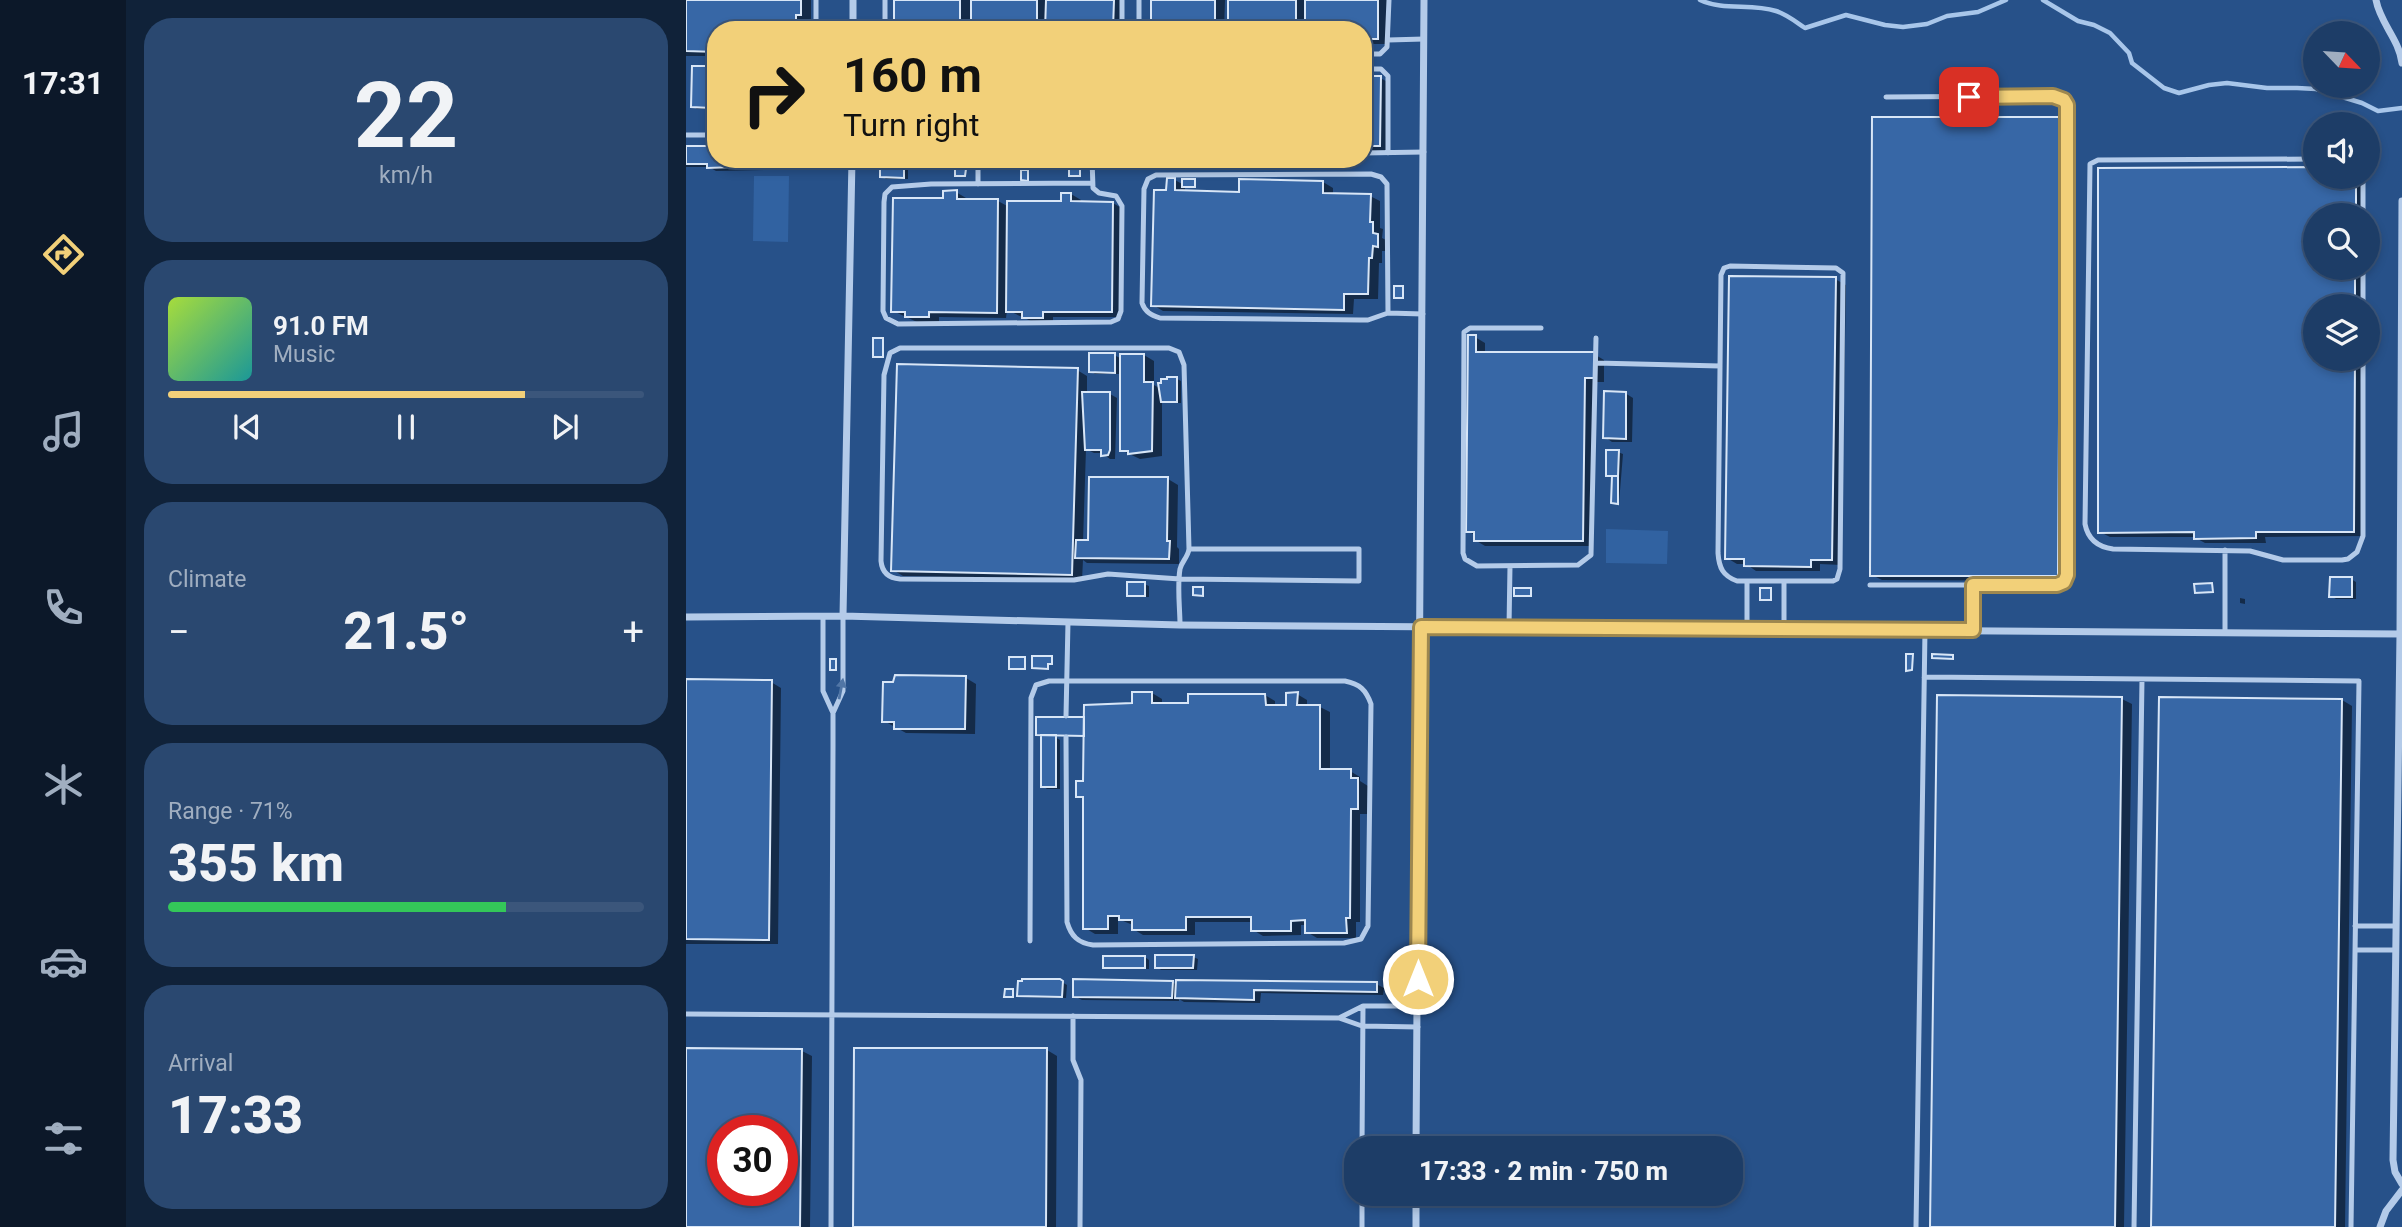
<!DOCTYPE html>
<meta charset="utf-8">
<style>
body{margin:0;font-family:Roboto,sans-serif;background:#2a4870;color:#f1f3f6;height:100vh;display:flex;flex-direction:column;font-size:26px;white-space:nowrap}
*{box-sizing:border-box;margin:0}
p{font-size:23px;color:#a0aec0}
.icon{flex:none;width:38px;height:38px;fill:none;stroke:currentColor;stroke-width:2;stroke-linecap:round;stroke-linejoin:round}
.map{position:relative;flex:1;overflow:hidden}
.side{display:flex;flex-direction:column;gap:18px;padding:18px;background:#102239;width:560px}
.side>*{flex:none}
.banner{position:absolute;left:21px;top:21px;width:665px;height:147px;border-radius:28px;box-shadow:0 4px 10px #0003,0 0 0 2px #3b567b;background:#f2d079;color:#111;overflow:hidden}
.needle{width:46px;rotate:115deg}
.buttons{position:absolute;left:1617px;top:21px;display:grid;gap:14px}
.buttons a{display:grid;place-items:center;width:77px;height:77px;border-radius:50%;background:#1d3d67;box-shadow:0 4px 10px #0003,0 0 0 2px #3b567b;font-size:35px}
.speed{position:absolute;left:21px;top:1115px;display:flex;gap:14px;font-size:35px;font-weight:700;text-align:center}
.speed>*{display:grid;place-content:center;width:91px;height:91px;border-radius:50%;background:#1d3d67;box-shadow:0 4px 10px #0003,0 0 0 2px #3b567b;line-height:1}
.speed .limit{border:10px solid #d22;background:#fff;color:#111}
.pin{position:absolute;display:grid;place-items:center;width:60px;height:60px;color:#fff;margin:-30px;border-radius:14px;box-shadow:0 4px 10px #0006}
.me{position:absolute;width:77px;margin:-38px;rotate:0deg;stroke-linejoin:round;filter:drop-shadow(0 0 5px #0008)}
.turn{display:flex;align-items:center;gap:24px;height:147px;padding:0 21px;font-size:32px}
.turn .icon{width:91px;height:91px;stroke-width:2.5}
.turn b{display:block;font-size:49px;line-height:60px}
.big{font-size:52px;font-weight:800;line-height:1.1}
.side .widget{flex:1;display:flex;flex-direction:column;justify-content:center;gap:10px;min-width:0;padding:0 24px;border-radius:28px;background:#2a4870}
.side .dial{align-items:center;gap:0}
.dial b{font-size:91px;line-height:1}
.song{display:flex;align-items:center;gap:21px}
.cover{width:84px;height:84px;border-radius:10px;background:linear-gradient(135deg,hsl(80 70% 55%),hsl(180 70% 35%))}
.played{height:7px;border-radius:4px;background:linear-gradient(90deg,#f2d079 75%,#3b567b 75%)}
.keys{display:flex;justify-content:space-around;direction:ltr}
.heat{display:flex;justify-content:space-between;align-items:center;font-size:38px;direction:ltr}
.charge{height:10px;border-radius:5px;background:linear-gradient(90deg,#34c759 71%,#3b567b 0)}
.trip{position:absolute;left:658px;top:1136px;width:399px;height:70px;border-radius:28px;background:#1d3d67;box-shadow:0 4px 10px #0003,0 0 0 2px #3b567b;font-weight:800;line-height:70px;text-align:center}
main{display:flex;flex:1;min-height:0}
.menu{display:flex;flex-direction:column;width:126px;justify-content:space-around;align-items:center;background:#0c1829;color:#a0aec0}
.menu .icon{width:49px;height:49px}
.menu .on{color:#f2d079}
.menu b{font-size:32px;color:#f1f3f6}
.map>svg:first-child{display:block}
.green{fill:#3162a1}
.shadow{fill:#0007;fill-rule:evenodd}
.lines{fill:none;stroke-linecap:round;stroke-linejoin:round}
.stream{stroke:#a8c6ea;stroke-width:4.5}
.building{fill:#3767a6;stroke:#d8e6f7;stroke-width:2;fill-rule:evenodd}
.lane{stroke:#b4cbe9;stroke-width:5}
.street{stroke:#b4cbe9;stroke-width:7}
.oneway{fill:#5176a6}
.route-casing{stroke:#9d874f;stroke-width:18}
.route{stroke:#f2d079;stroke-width:12}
</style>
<main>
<nav class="menu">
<b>17:31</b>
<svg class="icon on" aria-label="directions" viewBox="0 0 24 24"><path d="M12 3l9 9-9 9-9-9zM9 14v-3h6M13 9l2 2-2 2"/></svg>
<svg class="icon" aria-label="music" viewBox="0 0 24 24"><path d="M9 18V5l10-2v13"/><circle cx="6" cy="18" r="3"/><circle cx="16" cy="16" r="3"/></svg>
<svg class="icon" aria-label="phone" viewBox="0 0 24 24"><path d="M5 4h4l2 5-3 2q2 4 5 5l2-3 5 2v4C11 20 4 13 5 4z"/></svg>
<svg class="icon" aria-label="climate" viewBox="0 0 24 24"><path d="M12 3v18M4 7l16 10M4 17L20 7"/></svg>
<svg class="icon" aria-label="car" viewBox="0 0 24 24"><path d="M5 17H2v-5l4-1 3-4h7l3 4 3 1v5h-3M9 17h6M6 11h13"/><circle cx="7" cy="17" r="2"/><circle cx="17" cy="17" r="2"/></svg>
<svg class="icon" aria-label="filters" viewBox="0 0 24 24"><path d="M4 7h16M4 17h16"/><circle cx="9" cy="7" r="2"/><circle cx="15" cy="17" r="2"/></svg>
</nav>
<section class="side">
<div class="widget dial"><b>22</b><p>km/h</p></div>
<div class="widget">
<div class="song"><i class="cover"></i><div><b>91.0 FM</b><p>Music</p></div></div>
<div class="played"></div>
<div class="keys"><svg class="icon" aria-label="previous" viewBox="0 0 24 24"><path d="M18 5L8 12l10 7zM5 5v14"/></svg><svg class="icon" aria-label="pause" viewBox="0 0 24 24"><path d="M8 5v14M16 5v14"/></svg><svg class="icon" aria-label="next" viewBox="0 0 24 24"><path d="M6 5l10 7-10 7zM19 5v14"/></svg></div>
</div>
<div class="widget"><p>Climate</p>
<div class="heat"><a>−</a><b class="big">21.5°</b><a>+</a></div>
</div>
<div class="widget"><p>Range · 71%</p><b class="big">355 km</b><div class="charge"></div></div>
<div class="widget"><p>Arrival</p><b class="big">17:33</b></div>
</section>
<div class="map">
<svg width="1716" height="1227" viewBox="0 0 1716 1227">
<rect width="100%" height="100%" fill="#275189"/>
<path class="green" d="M 68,176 L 103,176 L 102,242 L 67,241 Z
M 920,529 L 982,531 L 981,564 L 920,563 Z"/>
<path class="shadow" d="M 0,0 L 125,0 L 125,20 L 120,20 L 120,30 L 30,30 L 30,56 L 0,56 Z
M 210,0 L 438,0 L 437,30 L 209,30 Z
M 467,0 L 539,0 L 538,30 L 467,30 Z
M 544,0 L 701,0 L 701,44 L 677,44 L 677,30 L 544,30 Z
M 25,68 L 30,70 L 29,109 L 11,109 L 7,106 Z
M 677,78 L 694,78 L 704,83 L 703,151 L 677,151 Z
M 1375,119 L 1385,125 L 1382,581 L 1196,580 L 1186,575 Z
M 0,148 L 30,159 L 116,159 L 116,169 L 30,171 L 23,167 L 0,167 Z
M 217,167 L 222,170 L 222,179 L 200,179 L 196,176 Z
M 1629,169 L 1629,177 L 1679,177 L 1679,215 L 1629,215 L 1629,268 L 1679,268 L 1679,306 L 1629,306 L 1629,359 L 1679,359 L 1678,536 L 1579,537 L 1580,543 L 1519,543 L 1508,537 L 1424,537 L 1414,532 L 1414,170 Z
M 489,180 L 498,185 L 510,182 L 510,187 L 499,187 L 499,192 L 555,193 L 637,182 L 647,188 L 647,195 L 684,196 L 694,201 L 694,228 L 697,229 L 696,238 L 702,241 L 702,251 L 696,251 L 696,263 L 693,263 L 692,299 L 668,299 L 667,314 L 477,311 L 467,305 L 482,192 Z
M 270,192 L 280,198 L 280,200 L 312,201 L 323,207 L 377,203 L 385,194 L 395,200 L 395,203 L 427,203 L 437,209 L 436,317 L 367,317 L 367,323 L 347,322 L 321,310 L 320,318 L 253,317 L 253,322 L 231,322 L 207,311 L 258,200 Z
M 1149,279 L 1160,285 L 1155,565 L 1134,564 L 1134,571 L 1070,571 L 1060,564 L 1051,564 L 1041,558 Z
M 789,337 L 799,343 L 799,354 L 908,354 L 918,360 L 918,382 L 908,382 L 907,546 L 799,546 L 789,540 L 790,536 L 782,531 Z
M 428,355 L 436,359 L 458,355 L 468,361 L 468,385 L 475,389 L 491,379 L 495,381 L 495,403 L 481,403 L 476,401 L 476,456 L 454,459 L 435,450 L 436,374 L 409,374 L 404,371 Z
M 391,370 L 401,376 L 401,394 L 424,394 L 431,398 L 429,459 L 424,459 L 416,453 L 408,453 L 400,449 L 397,542 L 403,542 L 482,479 L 492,485 L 491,547 L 493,549 L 493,564 L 401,563 L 397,560 L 396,580 L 217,576 L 207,570 Z
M 939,393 L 947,398 L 946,442 L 926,442 L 919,437 Z
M 932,452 L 937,454 L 933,503 L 929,503 L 926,477 L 922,475 Z
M 1665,579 L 1670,582 L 1670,599 L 1650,599 L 1645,596 Z
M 458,584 L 463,586 L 463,597 L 447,597 L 442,595 Z
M 1554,598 L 1559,599 L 1559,604 L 1554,603 Z
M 280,678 L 290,684 L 289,734 L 220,733 L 198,721 Z
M 0,681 L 85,682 L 95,688 L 92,944 L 0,944 Z
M 466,693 L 476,699 L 476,705 L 504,705 L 579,695 L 589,701 L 589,707 L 602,707 L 611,694 L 621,700 L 621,707 L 634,707 L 644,712 L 644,771 L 664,771 L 674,777 L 674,781 L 682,786 L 681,814 L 674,814 L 674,922 L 670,922 L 670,938 L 631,938 L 621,932 L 621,925 L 615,925 L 615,935 L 577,936 L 567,930 L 567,922 L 509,922 L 509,935 L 457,935 L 447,929 L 447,925 L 437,921 L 432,921 L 432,934 L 409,934 L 399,928 L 399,800 L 392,796 L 399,783 L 399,736 L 366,735 L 374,740 L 374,789 L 361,789 L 357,786 L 357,735 L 352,734 L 448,705 Z
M 1436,699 L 1446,704 L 1438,1227 L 1245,1227 Z
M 1656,700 L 1666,706 L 1659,1227 L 1467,1227 Z
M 459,957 L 463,960 L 463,969 L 423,969 L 419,967 Z
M 507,957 L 512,959 L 511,970 L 475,970 L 471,967 Z
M 374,981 L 381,985 L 380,998 L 338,997 L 333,995 Z
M 486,982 L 491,985 L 690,984 L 698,988 L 697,995 L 575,993 L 574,1003 L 498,1002 L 493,999 L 493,1001 L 396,1000 L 388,996 Z
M 0,1050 L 116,1051 L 126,1056 L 124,1227 L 0,1227 ZM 37,1130 L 96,1130 L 96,1190 L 37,1190 Z
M 361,1050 L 371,1056 L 370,1227 L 169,1227 Z"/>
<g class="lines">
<path class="stream" d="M 1014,0 C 1038,11 1065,3 1090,11 C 1100,14 1110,22 1119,28 L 1160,15 L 1199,25 L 1217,27 L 1241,24 L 1261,16 L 1292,12 L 1320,0
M 1357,0 L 1392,21 L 1408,25 L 1424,33 L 1443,53 L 1446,63 L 1478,88 L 1493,93 L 1523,85 L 1541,83 L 1581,88 L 1611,88 L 1630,89 L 1676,103 L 1692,111 L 1716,108"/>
</g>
<path class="building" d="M 0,0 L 115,0 L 115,15 L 110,15 L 110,30 L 30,30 L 30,52 L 0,51 Z
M 208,0 L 274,0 L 274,30 L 208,30 Z
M 285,0 L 351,0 L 351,30 L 285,30 Z
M 360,0 L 428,0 L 427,30 L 359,30 Z
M 465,0 L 529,0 L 529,30 L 465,30 Z
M 542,0 L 610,0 L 610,30 L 542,30 Z
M 619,0 L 692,0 L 692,39 L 677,39 L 677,30 L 619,30 Z
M 6,66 L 26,66 L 25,108 L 5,107 Z
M 677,76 L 695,76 L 694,146 L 677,146 Z
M 1186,117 L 1375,117 L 1372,576 L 1184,576 Z
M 0,146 L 30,146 L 30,159 L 109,159 L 109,165 L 21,168 L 21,164 L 0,164 Z
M 194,165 L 218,165 L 218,178 L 194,177 Z
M 1629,167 L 1629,177 L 1670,177 L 1670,215 L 1629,215 L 1629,268 L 1669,268 L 1669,306 L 1629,306 L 1629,359 L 1669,359 L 1668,532 L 1570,532 L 1570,538 L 1508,539 L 1508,532 L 1412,533 L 1412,168 Z
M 269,169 L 280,169 L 279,176 L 269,176 Z
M 383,169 L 394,169 L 394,176 L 383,176 Z
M 335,170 L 342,170 L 342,181 L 335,180 Z
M 481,178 L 489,178 L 489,190 L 553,192 L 553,179 L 637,181 L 637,193 L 685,194 L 684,222 L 687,222 L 687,233 L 692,234 L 692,247 L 687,246 L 686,258 L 683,258 L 682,294 L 658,294 L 658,310 L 465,306 L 468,190 L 480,190 Z
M 496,179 L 509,179 L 509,187 L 496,187 Z
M 271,190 L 271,199 L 312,199 L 311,313 L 243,312 L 243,317 L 219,317 L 219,312 L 205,312 L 207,198 L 257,198 L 257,191 Z
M 375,193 L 385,193 L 385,201 L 427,202 L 426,312 L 357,312 L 357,318 L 336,318 L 336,312 L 320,312 L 321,201 L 375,201 Z
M 1043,276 L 1150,277 L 1146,560 L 1125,560 L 1125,567 L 1058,566 L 1058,559 L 1039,559 Z
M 708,286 L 717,286 L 717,298 L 708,298 Z
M 782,335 L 790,335 L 790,352 L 909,352 L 908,378 L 899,378 L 897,541 L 788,541 L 788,532 L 780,532 Z
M 187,338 L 197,338 L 197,357 L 187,357 Z
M 403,353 L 429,353 L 429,373 L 403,372 Z
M 434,354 L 458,354 L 458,382 L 467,382 L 466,451 L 442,454 L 442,451 L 434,451 Z
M 211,364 L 392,368 L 386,575 L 205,571 Z
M 481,377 L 491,377 L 491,402 L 475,402 L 472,383 L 475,383 L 475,379 L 481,379 Z
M 918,391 L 940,392 L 940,439 L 917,438 Z
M 396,392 L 424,392 L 424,450 L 422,455 L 415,456 L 415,450 L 399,450 Z
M 920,450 L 933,450 L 932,476 L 920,476 Z
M 926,476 L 932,476 L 932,504 L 925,503 Z
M 403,477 L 482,477 L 481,541 L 484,541 L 483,559 L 389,558 L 390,540 L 402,540 Z
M 1644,577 L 1666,577 L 1666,597 L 1643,597 Z
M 441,582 L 459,582 L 459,596 L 441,596 Z
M 1526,583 L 1527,592 L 1509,593 L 1508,584 Z
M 507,587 L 517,587 L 517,596 L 507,595 Z
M 828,588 L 845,588 L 845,596 L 828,596 Z
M 1074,588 L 1085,588 L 1085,600 L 1074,600 Z
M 1220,654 L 1227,654 L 1226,670 L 1220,671 Z
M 1246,654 L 1267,655 L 1267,659 L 1246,658 Z
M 346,656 L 366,656 L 366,664 L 362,664 L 362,669 L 346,668 Z
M 323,657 L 339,657 L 339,669 L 323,669 Z
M 144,659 L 150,659 L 150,670 L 144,670 Z
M 209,675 L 280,676 L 279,729 L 208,729 L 208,722 L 196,722 L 197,682 L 207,682 Z
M 0,679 L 86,680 L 83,940 L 0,939 Z
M 446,692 L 466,692 L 466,703 L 502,703 L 502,694 L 579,694 L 580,705 L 600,705 L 600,693 L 612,692 L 611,705 L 634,705 L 634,769 L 665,769 L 665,778 L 672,778 L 672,809 L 665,809 L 664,918 L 660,918 L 661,933 L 619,933 L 619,920 L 605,921 L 605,931 L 565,931 L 565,917 L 500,917 L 500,930 L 446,930 L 446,920 L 433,920 L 433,916 L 422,916 L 422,929 L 397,929 L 397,797 L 390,797 L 390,781 L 397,781 L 398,705 L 446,703 Z
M 1251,695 L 1436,697 L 1429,1227 L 1244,1227 Z
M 1473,697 L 1656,699 L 1649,1227 L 1465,1227 Z
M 350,717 L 398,717 L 398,736 L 350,735 Z
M 355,735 L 370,735 L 370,787 L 355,787 Z
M 469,955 L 508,955 L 507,968 L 469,968 Z
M 417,956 L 459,956 L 459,968 L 417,968 Z
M 336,979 L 374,979 L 377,981 L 376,997 L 331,996 L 332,981 L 336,981 Z
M 387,979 L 487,981 L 486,998 L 387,997 Z
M 490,980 L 691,982 L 691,992 L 568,990 L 568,1000 L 489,998 Z
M 319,989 L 327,989 L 327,997 L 318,997 Z
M 0,1048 L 116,1049 L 114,1227 L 0,1227 ZM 37,1130 L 96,1130 L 96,1190 L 37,1190 Z
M 168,1048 L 361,1048 L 360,1227 L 167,1227 Z"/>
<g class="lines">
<path class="lane" d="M 130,0 L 130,30
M 199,0 L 199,30
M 453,0 L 453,30
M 436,30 L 436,0
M 702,40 L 738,39
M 677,54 L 694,54 L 701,47 L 703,0
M 677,69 L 695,69 L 702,76 L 702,153
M 0,135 L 30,135
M 677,153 L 738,152
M 1629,159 L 1412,160 L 1404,164 L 1399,524 C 1402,540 1412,547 1427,549 L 1564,551 L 1597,560 L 1656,560 L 1662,559 L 1671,552 L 1677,536 L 1677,359
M 1677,177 L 1677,215
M 405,183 L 245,184 L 206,187 L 199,194 L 198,202 L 197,311 L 200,318 L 212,324 L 425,322 L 432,319 L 435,311 L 436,206 L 430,196 L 413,193 L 407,188 L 406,159
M 292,184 L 292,159
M 1044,266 L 1150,268 L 1157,273 L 1154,569 L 1151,579 L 1147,581 L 1051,581 C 1037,576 1033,568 1032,553 L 1035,275 L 1038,268 Z
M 1677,268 L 1677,306
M 702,313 L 701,184 L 695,177 L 685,174 L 470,175 L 462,179 L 458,189 L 456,303 C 459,312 465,315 474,318 L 674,320 L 682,320 L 702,313 L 737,314
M 855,328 L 784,328 L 778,332 L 777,553 L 779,559 L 791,566 L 892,565 L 905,555 L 910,338
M 910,363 L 1034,366
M 1539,550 L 1539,631
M 1061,582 L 1061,629
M 1184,585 L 1371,585 L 1378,582 L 1381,575 L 1381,105 L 1378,100 L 1367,96 L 1200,97
M 137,616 L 137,691 L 147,713 L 147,746 L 145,1227
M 494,625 C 494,608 491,587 494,569 C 496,561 502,557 503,549 L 498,365 L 493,352 L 483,348 L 214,348 L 204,353 L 198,375 L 195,561 C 196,572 202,578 214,579 L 388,580 L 422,574 L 494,579 L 673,581 L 673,549 L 503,549
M 823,627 L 824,566
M 1098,629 L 1098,582
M 1287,630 L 1287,585
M 1238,677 L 1673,681 L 1665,1227
M 147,713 L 157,691 L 157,616
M 380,716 L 382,622
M 1669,926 L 1710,926
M 344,941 L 345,698 L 350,685 L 363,681 L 659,681 C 674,684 680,690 685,704 L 682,926 L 675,939 L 658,943 L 407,945 C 392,943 385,936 381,922 L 380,737
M 1669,950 L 1710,950
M 0,1014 L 653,1018 L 676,1026 L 732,1027
M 387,1016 L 387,1060 L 395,1080 L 394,1227
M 653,1018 L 677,1006 L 732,1006
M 676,1148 L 677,1006
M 676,1227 L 676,1194
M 1230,1227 L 1239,630
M 1448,1227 L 1456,679"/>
<path class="street" d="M 1690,0 C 1694,23 1713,39 1716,63
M 167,30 L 167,0
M 1716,201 L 1714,634 L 1707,1160 L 1709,1172 L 1716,1184
M 157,616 L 166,159
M 0,617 L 157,616 L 494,625 L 1716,634
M 730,1148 L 738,0
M 730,1227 L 730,1194
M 1694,1227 L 1700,1211 L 1716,1190"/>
</g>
<defs><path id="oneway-solid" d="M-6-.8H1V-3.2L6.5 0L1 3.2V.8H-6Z" transform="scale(1.75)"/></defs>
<use class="oneway" href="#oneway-solid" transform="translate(155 689) rotate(-79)"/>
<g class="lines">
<g class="route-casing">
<path id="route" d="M 732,979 L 735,627 L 1287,630 L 1287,585 L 1371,585 L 1378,582 L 1381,575 L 1381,105 L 1378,100 L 1367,96 L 1283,97"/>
</g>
<use href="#route" class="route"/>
</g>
</svg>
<div class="buttons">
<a><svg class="needle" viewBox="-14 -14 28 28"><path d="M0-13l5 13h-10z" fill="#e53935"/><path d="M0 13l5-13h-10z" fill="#a0aec0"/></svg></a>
<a><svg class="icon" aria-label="sound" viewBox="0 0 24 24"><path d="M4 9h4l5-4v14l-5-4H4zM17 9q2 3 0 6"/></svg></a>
<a><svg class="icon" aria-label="search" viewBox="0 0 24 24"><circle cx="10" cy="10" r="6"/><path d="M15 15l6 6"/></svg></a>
<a><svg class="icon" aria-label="layers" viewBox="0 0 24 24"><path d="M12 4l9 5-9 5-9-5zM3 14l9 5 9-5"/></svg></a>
</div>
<div class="speed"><div class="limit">30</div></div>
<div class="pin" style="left:1283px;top:97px;background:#d93025"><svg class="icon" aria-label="arrive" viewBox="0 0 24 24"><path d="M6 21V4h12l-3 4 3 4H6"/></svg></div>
<svg class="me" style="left:732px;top:979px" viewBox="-20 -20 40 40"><circle r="17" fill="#f2d079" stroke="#fff" stroke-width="3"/><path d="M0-11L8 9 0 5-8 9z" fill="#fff"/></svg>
<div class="trip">17:33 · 2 min · 750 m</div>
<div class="banner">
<div class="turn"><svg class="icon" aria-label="right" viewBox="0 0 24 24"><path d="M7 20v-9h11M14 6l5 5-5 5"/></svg><div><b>160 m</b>Turn right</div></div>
</div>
</div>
</main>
